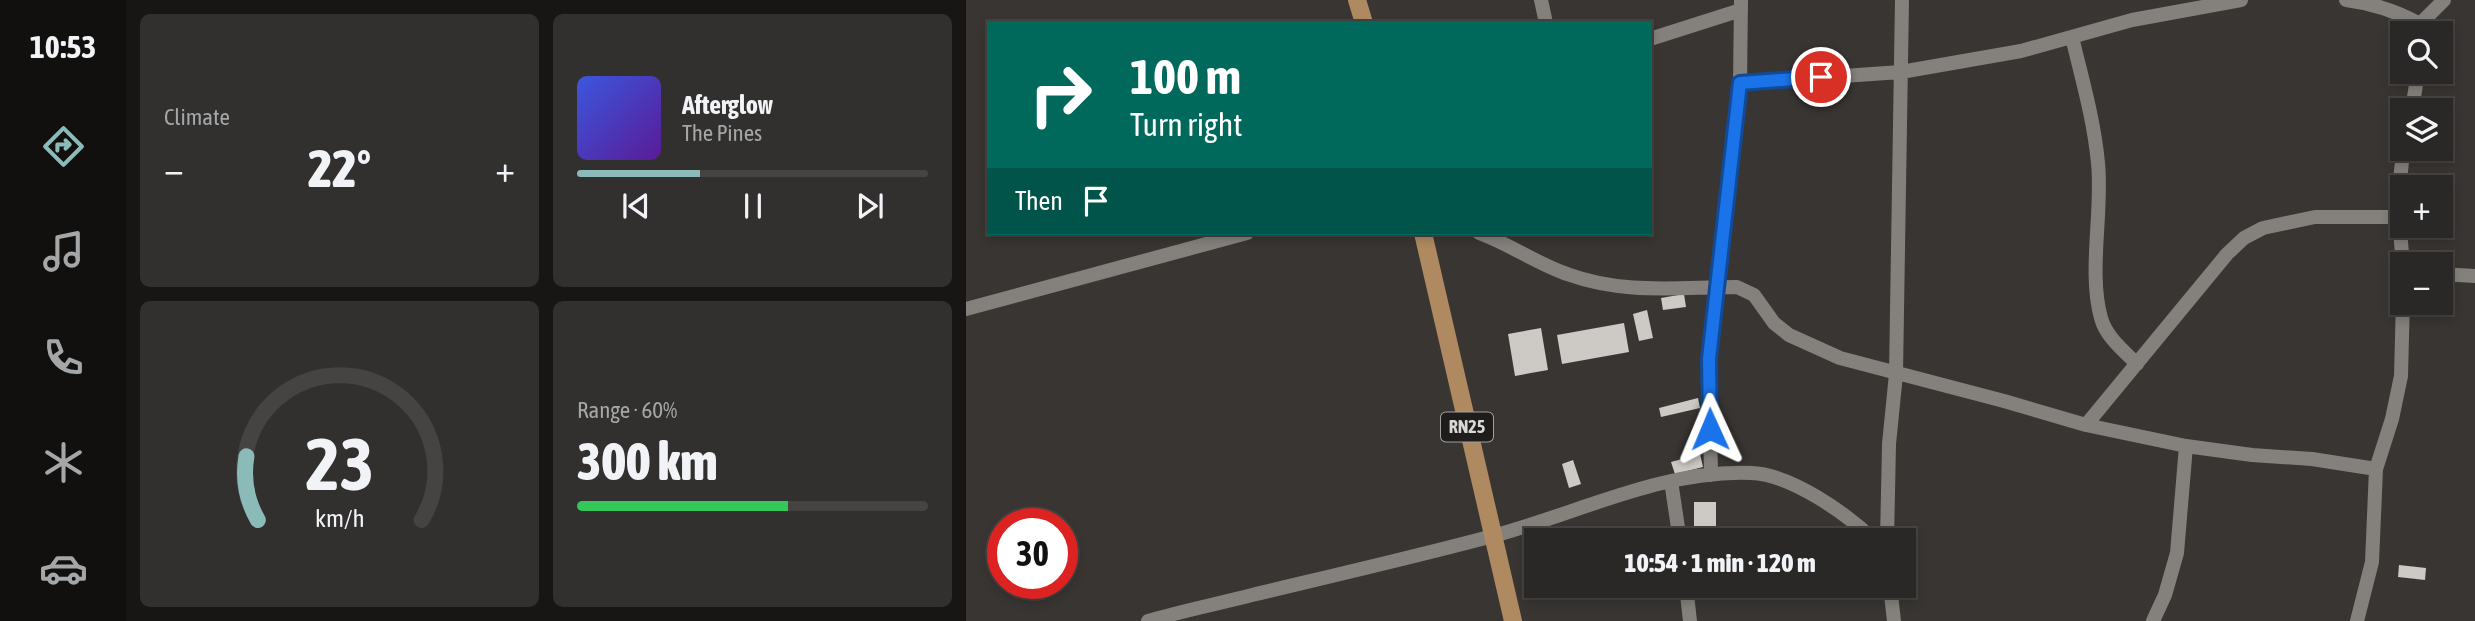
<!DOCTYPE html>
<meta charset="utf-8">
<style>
body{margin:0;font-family:"Asap Condensed",sans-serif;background:#32302e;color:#f1f3f6;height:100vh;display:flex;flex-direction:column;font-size:26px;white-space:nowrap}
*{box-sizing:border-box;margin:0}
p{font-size:23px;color:#a5a6a7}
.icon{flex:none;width:38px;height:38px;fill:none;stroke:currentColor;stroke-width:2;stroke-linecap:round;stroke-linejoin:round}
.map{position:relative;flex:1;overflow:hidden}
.drawer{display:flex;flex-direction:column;gap:14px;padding:14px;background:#171615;width:840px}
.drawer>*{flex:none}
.hud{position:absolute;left:21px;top:21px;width:665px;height:214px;border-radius:0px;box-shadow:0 4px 10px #0003,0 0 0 2px #464443;background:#00695c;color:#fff;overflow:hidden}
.fabs{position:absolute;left:1424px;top:21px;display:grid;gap:14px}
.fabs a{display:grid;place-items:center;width:63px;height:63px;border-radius:0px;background:#2a2826;box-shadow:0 4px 10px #0003,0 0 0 2px #464443;font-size:35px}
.speed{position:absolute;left:21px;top:508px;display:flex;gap:14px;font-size:35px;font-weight:700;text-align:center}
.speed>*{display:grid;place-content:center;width:91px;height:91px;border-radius:50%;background:#2a2826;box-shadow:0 4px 10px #0003,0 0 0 2px #464443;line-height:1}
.speed .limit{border:10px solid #d22;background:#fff;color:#111}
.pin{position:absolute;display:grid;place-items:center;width:60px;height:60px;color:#fff;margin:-30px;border:4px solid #fff;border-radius:50%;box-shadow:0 2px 7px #0007}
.me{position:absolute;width:77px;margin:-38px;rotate:359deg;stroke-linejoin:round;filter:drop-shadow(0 0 5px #0008)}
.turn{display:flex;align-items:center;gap:24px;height:147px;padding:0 28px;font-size:32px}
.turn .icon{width:91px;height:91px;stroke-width:2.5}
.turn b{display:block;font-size:49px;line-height:60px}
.then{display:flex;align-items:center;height:66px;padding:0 28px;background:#0003;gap:14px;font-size:26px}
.big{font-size:52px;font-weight:800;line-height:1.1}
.drawer .widget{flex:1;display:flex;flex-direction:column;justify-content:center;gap:10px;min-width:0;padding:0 24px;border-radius:10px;background:#32302e}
.drawer .dial{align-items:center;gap:0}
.dial svg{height:182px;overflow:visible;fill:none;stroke:#464443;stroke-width:7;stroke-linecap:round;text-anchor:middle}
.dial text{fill:#f1f3f6;stroke:none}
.song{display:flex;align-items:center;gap:21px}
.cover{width:84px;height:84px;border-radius:10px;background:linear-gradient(135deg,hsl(230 70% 55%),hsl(270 70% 35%))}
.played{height:7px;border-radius:4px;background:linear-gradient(90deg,#8bbbb9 35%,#464443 35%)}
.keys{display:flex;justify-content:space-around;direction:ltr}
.heat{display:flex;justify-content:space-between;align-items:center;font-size:38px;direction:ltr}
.charge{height:10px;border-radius:5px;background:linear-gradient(90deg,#34c759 60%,#464443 0)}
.drawer .tiles{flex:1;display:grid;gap:14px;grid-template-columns:repeat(2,1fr)}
.trip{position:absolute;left:558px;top:528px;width:392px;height:70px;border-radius:0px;background:#2a2826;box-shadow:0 4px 10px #0003,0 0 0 2px #464443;font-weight:800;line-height:70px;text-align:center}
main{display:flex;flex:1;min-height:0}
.tab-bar{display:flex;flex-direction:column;width:126px;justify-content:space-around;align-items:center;background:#11100f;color:#a5a6a7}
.tab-bar .icon{width:49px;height:49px}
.tab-bar .selected{color:#8bbbb9}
.tab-bar b{font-size:32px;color:#f1f3f6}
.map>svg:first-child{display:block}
.building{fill:#cdcac6}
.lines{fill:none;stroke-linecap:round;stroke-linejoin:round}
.street{stroke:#84817d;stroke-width:14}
.primary{stroke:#af8a60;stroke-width:18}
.route-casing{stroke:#114b97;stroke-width:18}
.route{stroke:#1a73e8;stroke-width:12}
.labels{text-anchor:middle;stroke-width:7;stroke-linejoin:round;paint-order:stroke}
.shield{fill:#1f1d1c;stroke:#a2a09e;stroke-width:2}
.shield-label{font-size:18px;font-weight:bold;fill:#dad8d6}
</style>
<main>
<nav class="tab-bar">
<b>10:53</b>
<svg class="icon selected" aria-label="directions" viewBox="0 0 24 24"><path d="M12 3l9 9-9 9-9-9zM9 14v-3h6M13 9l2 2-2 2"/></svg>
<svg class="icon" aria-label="music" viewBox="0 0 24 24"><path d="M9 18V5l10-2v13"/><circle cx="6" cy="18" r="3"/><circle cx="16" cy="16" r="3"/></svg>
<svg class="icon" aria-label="phone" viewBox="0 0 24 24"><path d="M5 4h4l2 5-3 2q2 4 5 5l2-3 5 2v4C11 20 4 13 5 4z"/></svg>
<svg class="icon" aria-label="climate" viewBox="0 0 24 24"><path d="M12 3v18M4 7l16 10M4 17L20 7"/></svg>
<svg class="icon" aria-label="car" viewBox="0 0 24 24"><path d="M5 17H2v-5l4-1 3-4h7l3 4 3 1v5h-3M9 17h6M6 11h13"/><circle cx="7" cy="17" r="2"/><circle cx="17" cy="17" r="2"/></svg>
</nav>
<section class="drawer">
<div class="tiles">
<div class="widget"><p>Climate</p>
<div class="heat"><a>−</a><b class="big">22°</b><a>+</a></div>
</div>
<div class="widget">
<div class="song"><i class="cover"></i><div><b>Afterglow</b><p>The Pines</p></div></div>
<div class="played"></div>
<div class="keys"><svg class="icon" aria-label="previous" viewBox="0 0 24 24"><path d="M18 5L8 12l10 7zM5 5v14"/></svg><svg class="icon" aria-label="pause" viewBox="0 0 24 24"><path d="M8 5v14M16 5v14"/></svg><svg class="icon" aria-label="next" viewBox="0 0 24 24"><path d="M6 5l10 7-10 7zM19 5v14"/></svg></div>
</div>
<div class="widget dial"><svg viewBox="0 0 100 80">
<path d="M14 69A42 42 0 1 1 86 69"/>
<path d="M14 69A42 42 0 0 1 9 41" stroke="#8bbbb9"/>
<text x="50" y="56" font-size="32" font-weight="700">23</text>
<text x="50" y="72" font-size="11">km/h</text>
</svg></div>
<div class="widget"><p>Range · 60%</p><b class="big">300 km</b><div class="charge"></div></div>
</div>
</section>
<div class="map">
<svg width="1509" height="621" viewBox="0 0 1509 621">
<rect width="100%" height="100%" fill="#383532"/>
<path class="building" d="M 718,294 L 720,307 L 697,310 L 695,298 Z
M 681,310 L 687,338 L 673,341 L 667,314 Z
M 658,323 L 663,352 L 596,364 L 591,335 Z
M 575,328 L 582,370 L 549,376 L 542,334 Z
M 732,398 L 734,408 L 695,417 L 693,408 Z
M 734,454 L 737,467 L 709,474 L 705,462 Z
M 607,460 L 615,484 L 603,488 L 596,464 Z
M 728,502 L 750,502 L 750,530 L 728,530 Z
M 1433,565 L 1460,568 L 1459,580 L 1432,577 Z
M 589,586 L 609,586 L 610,590 L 593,597 Z
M 731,586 L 785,586 L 785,587 L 734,598 Z"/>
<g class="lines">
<path class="street" d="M 575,0 L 580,23
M 1380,0 C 1405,3 1432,12 1454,24 L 1456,33
M 1454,24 L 1478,0
M 1106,37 C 1116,79 1128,120 1132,163 C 1137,211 1122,272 1135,318 C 1140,337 1158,351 1171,364
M 684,39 L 775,10
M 774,83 L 935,72 L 1055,51 L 1166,20 L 1275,0
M 1446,110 L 1452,72
M 513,233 C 544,244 571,264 601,274 C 659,295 711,287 771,287 L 788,295 L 808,323 L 823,335 L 874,358 L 1038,401 L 1120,425 L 1220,446 L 1286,455 L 1346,459 L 1410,469
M 1437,264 C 1433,225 1431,188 1438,149
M 1475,274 L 1509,276
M 0,309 L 281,233
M 1120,425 L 1261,254 L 1278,238 L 1297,228 L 1349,217 L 1432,217
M 745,475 L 743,359 L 774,83 L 775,0
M 705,481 L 714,541
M 921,541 L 923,444 L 930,374 L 936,0
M 720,586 L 724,621
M 924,586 L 928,621
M 182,621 C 216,611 251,604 286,595 C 365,576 444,558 523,537 C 608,515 697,469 785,473 C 825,474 881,514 909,541
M 1187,621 L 1199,595 L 1211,553 L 1220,446
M 1391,621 L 1406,562 L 1410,469 L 1426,419 L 1435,376 L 1437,298"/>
<path class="primary" d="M 391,0 L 398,23
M 457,233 L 547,621"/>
</g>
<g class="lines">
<g class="route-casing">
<path id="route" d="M 744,429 L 743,359 L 774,83 L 855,77"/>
</g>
<use href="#route" class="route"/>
</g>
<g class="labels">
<rect class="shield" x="475" y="412.5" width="52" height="29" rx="5"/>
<g class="shield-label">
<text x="501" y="433">RN25</text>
</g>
</g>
</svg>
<div class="fabs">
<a><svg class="icon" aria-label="search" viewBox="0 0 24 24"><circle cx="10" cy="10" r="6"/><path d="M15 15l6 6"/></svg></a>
<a><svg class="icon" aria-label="layers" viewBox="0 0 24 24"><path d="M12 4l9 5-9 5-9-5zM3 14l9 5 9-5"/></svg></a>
<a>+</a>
<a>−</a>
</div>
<div class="speed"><div class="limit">30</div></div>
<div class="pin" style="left:855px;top:77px;background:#d93025"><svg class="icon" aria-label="arrive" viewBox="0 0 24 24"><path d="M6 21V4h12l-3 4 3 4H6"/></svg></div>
<svg class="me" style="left:744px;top:429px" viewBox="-20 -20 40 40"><path d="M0-17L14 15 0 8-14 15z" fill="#1a73e8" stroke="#fff" stroke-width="4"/></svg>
<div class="trip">10:54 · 1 min · 120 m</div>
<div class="hud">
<div class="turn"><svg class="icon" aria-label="right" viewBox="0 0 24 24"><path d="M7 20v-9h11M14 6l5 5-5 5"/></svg><div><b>100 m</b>Turn right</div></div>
<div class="then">Then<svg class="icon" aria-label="arrive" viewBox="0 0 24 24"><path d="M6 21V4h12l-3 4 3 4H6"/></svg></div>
</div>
</div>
</main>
